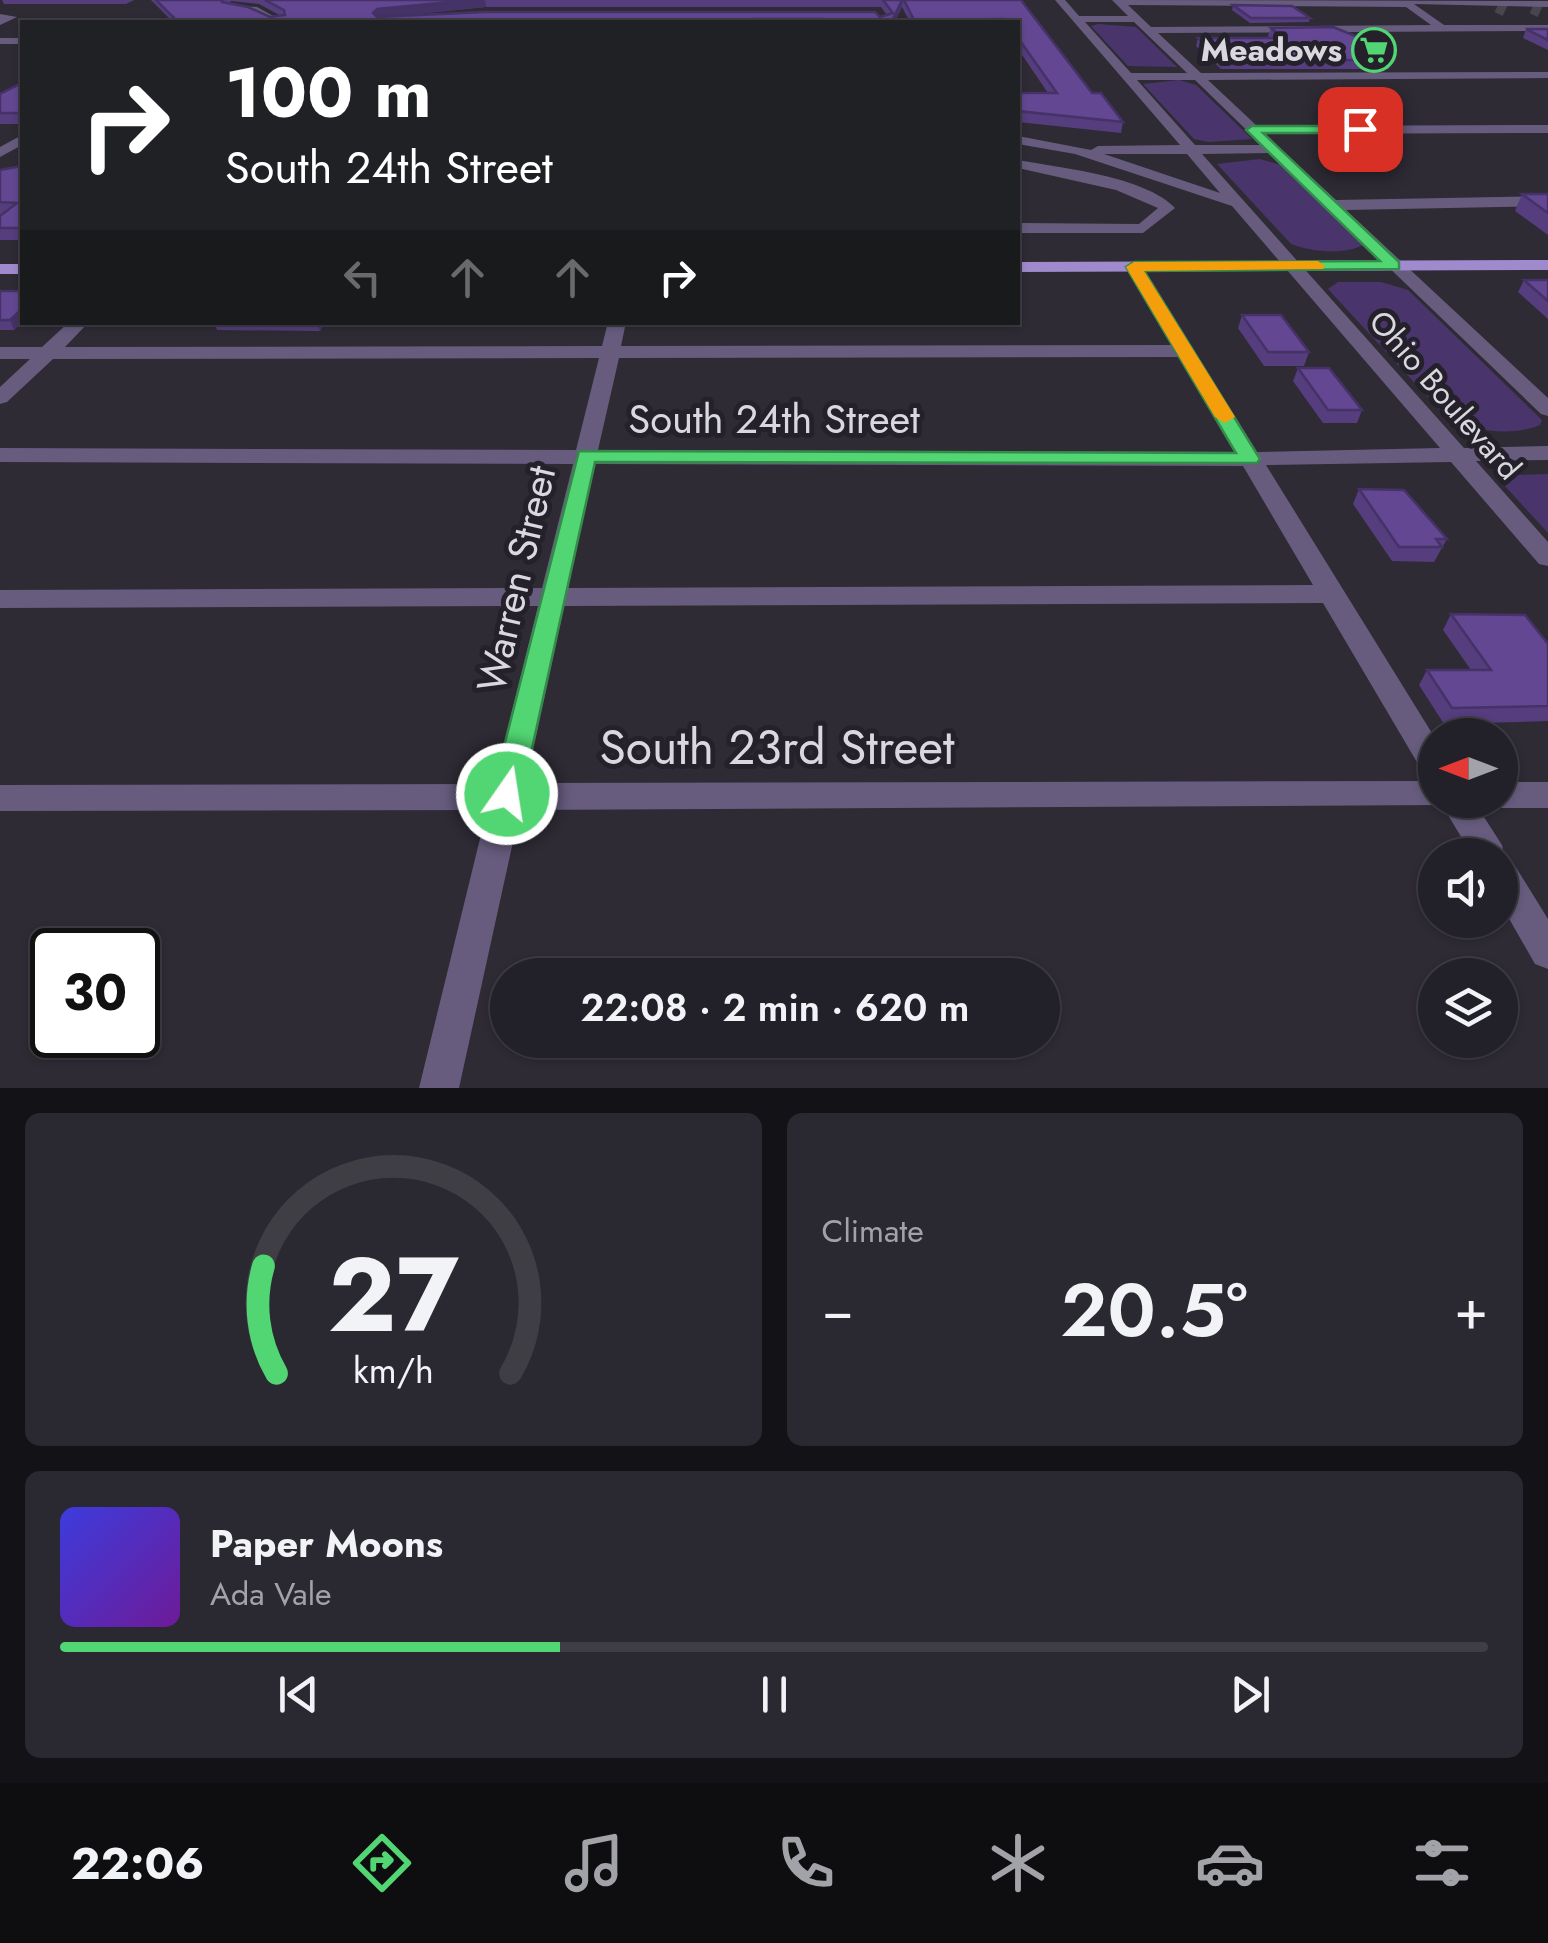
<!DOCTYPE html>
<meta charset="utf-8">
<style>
body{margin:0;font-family:Jost,sans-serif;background:#2a2830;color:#f1f3f6;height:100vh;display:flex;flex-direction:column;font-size:38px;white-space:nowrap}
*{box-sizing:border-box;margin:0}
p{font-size:32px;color:#a2a3a8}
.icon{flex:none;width:55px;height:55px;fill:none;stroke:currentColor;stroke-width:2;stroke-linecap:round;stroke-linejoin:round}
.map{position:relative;height:1088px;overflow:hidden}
.sheet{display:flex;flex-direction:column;gap:25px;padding:25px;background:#131216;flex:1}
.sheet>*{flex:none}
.hud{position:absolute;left:20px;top:20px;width:1000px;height:305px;border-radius:0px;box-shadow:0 2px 8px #0004,0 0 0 2px #3f3e45;background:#202124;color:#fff;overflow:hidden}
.needle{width:65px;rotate:270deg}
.tools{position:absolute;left:1418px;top:718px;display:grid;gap:20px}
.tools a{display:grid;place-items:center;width:100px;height:100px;border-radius:50%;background:#222028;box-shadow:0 2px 8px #0004,0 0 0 2px #3f3e45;font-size:50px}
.speed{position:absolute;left:30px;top:928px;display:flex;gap:20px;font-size:50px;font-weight:700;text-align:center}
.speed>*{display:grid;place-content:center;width:130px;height:130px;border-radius:50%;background:#222028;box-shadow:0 2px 8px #0004,0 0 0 2px #3f3e45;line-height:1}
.speed .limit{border:5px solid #111;border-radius:15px;background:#fff;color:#111}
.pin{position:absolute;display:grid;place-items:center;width:85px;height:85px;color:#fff;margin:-42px;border-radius:20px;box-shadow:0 5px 15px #0006}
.me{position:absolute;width:110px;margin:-55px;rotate:13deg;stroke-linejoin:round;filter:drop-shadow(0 0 8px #0008)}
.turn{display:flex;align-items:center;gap:35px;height:210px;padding:0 40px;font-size:45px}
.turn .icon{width:130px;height:130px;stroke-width:2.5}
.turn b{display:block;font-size:70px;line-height:85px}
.lanes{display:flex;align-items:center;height:95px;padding:0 40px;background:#0003;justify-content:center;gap:50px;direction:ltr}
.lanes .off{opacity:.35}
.big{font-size:75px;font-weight:600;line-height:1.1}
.sheet .widget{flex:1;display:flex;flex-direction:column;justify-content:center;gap:15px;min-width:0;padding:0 35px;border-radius:15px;background:#2a2830}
.sheet .dial{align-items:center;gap:0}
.dial svg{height:260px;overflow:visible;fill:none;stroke:#3f3e45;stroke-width:7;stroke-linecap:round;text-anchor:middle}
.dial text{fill:#f1f3f6;stroke:none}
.song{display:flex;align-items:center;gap:30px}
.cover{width:120px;height:120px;border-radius:15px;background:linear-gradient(135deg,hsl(240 70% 55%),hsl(280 70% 35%))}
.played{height:10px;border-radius:5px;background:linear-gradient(90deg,#52d673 35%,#3f3e45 35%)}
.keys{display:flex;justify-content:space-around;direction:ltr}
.heat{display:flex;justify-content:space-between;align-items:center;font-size:55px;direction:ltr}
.sheet .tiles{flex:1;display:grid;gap:25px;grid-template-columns:1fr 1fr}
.widget:last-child{grid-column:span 2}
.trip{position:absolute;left:490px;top:958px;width:570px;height:100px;border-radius:50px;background:#222028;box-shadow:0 2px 8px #0004,0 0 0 2px #3f3e45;font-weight:600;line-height:100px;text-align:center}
.menu{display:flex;height:160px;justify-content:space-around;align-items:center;background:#0e0d10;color:#a2a3a8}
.menu .icon{width:70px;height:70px}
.menu .selected{color:#52d673}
.menu b{font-size:45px;color:#f1f3f6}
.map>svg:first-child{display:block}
.green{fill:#49356b}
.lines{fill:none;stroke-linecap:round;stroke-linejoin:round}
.minor-tunnel{stroke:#48454e;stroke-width:11;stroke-dasharray:11 5;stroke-linecap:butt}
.minor{fill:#675c7e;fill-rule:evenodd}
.major{fill:#a08ace;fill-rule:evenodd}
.wall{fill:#553d7e;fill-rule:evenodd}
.shaded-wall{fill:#453266}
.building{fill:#634792;stroke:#453266;stroke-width:2.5}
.route{fill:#52d673;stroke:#358b4b;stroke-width:2.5}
.slow{fill:#f59e0b}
.labels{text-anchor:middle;stroke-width:10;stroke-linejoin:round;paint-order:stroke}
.far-poi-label{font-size:32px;font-weight:bold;fill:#dad8df;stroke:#24212b;text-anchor:end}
.far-street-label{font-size:32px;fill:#dad8df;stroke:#24212b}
.street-label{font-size:40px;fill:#dad8df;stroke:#24212b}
.near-street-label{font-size:48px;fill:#dad8df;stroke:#24212b}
</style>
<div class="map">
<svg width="1548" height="1088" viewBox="0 0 1548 1088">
<rect width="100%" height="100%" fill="#2e2b35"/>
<path class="green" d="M 1098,24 L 1136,27 L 1177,67 L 1128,66 L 1091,26 Z
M 1179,80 L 1196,85 L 1252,139 L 1208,142 L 1194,139 L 1143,84 Z
M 1260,159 L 1281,165 L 1363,245 C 1345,255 1311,252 1291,244 L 1217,164 Z
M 1338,282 L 1381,282 L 1408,290 L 1542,420 L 1540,425 C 1511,437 1476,431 1448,419 L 1328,289 Z
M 1548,474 L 1548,533 L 1505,486 L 1515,475 Z"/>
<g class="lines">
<path class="minor-tunnel" d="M 1497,7 L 1505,11
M 1532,8 L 1540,12"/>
<path class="minor" d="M 1055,0 L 1065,0 L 1079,16 L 1128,16 L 1112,0 L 1548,1 L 1548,7 L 1414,4 L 1444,25 L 1548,25 L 1548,31 L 1158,33 L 1201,73 L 1548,72 L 1548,78 L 1208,80 L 1257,126 L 1548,125 L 1548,133 L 1265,134 L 1336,200 L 1548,196 L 1548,206 L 1346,210 L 1548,398 L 1548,416 L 1541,414 L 1270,153 L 1202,154 L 1464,448 L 1548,446 L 1548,460 L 1476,461 L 1548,542 L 1548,566 L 1539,564 L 1451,462 L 1266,465 L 1435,738 L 1435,777 L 1424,774 L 1323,603 L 564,606 L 526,783 L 1435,781 L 1435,800 L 1473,800 L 1502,845 L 1505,859 L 1512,861 L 1548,919 L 1548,969 L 1535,964 L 1500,903 L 1500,855 L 1472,855 L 1442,805 L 520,810 L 459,1088 L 419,1088 L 487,810 L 0,811 L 0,785 L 494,784 L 538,606 L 0,608 L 0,590 L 542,588 L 573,464 L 0,462 L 0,448 L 576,450 L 599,358 L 53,359 L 7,402 L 0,404 L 0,387 L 30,359 L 0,359 L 0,347 L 42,347 L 69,322 L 89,322 L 65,347 L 602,346 L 608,322 L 626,322 L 621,346 L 1171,345 L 1125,267 L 1134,262 L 1143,267 L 1257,452 L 1440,448 L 1232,206 L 1075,154 L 1018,144 L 1018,136 L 1091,150 L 1098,146 L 1180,145 ZM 1128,5 L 1406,7 L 1431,25 L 1151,27 ZM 1085,22 L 1134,22 L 1187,73 L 1131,73 ZM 1137,80 L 1195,80 L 1262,145 L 1195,145 ZM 1104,154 L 1187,154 L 1220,193 ZM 1178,357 L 1235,452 L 598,450 L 619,358 ZM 595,464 L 1243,466 L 1313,585 L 568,588 Z
M 231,5 L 257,7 L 284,22 L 272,22 L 252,12 L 228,10 Z
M 0,14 L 17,17 L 0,25 Z
M 0,38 L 22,38 L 22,44 L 0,44 Z
M 22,135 L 22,145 L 0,157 L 0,147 Z
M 1018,160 C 1060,168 1145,176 1175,208 L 1143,233 L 1018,233 L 1018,223 L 1139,224 L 1158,208 L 1116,190 L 1018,168 Z
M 1500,782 L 1548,782 L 1548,808 L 1500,808 L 1489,804 L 1486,800 L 1500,800 Z"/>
<path class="major" d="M 1548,260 L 1548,270 L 1018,272 L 1018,262 Z
M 0,264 L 22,264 L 22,274 L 0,274 Z"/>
</g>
<path class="wall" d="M 2,0 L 134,0 L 126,4 L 4,4 Z
M 151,0 L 1021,0 L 1092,93 L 1123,122 L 1121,133 L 1018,122 L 1018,93 L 1048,93 L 1018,49 L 1018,22 L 910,22 L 902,7 L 895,22 L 173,22 ZM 231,1 L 259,4 L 281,16 L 270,17 L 230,3 ZM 486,7 L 881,7 L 887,15 L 880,17 L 406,15 Z
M 1233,5 L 1310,18 L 1309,22 L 1250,23 L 1232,10 Z
M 1271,28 L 1392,60 L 1389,69 L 1221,69 L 1196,46 L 1198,38 L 1270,38 L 1268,36 Z
M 1526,29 L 1548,29 L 1548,50 L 1523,38 Z
M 22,83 L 22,124 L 0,124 L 0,94 Z
M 22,166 L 22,240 L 0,240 L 0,216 L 2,215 L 0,215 L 0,170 Z
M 1522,194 L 1548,194 L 1548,235 L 1515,211 Z
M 1524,280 L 1548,280 L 1548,319 L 1518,292 Z
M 0,291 L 22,291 L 23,322 L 14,330 L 0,330 Z
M 1242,315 L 1309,352 L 1304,366 L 1264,366 L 1238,328 Z
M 214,322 L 326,322 L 320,331 L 217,330 Z
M 1298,368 L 1362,410 L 1357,423 L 1323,423 L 1293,381 Z
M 1359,489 L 1447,539 L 1434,562 L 1392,561 L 1353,504 Z
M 1451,614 L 1548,644 L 1548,721 L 1444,724 L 1419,685 L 1427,670 L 1471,670 L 1443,630 Z"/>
<path class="shaded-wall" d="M 471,0 L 485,0 L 486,7 L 379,18 L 373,13 L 377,9 Z
M 903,0 L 902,7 L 895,22 L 858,22 L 893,19 Z
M 1022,152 L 1019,172 L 1018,173 L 1018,157 Z
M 22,309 L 23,322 L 14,330 L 10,320 Z
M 317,322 L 326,322 L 320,331 Z"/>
<path class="building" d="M 156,0 L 223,0 L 222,2 L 248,7 L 270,17 L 285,15 L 284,10 L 265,0 L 471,0 L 377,9 L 373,13 L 377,17 L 485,12 L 875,12 L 880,17 L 893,13 L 883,0 L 902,0 L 893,19 L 859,22 L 824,22 L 823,19 L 752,19 L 746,20 L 745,22 L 178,22 Z
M 904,0 L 1021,0 L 1092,93 L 1101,93 L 1123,122 L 1018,111 L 1018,93 L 1057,93 L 1018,38 L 1018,22 L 1007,22 L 1004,19 L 914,20 Z
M 1233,5 L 1292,6 L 1310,18 L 1251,18 Z
M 1333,27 L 1353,35 L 1392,60 L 1223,60 L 1198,38 L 1283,38 L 1271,28 Z
M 1526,29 L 1548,29 L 1548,40 Z
M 22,83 L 22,113 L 0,113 L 0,94 Z
M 22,166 L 22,228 L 0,228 L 0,216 L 17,203 L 0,202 L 0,170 Z
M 1522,194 L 1548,194 L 1548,213 Z
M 1524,280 L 1548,280 L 1548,301 Z
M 0,291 L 22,291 L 22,309 L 10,320 L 0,320 Z
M 1242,315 L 1281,315 L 1309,352 L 1268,352 Z
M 1298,368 L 1329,368 L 1362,410 L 1328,410 Z
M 1359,489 L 1404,490 L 1447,539 L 1436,539 L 1442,547 L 1399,547 Z
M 1451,614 L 1525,615 L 1548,644 L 1548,706 L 1452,708 L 1427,670 L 1491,670 Z"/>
<path class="route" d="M 1364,126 L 1360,133 L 1263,133 L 1399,262 L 1399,269 L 1144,271 L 1260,459 L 1257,463 L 595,462 L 522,794 L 517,803 L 507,806 L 497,803 L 492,794 L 579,451 L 1236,453 L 1126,267 L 1134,262 L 1380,261 L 1246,130 L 1252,126 Z"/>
<path class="slow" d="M 1318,261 L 1325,266 L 1323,269 L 1144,271 L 1235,417 L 1225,423 L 1215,417 L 1126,267 L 1134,262 Z"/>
<defs>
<g id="supermarket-ring" transform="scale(2.25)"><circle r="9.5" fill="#24212b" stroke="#52d673" stroke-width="1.5"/><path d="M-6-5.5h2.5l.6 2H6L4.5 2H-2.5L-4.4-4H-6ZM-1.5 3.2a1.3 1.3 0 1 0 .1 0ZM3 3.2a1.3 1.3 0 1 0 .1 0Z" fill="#52d673"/></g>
</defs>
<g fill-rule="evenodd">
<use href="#supermarket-ring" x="1374" y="50"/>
</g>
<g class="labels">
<g class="far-poi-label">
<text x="1342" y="61">Meadows</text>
</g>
<g class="far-street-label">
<text transform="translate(1445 395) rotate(49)" y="11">Ohio Boulevard</text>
</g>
<g class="street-label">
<text x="774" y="433">South 24th Street</text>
<text transform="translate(516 579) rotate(-77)" y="14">Warren Street</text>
</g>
<g class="near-street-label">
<text x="777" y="764">South 23rd Street</text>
</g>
</g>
</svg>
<div class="tools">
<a><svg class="needle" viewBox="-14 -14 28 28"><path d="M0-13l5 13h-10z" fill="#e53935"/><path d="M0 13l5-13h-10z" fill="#a2a3a8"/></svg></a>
<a><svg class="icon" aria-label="sound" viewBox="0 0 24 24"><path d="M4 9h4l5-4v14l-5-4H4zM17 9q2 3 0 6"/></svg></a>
<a><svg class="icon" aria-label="layers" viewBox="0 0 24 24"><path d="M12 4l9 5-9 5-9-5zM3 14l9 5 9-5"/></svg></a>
</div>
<div class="speed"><div class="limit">30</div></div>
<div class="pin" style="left:1360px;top:129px;background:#d93025"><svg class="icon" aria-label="arrive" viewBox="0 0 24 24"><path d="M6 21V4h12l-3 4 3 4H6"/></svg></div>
<svg class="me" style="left:507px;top:794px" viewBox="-20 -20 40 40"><circle r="17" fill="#52d673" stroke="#fff" stroke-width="3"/><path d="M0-11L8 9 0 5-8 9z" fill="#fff"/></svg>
<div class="trip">22:08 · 2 min · 620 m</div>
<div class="hud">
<div class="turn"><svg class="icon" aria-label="right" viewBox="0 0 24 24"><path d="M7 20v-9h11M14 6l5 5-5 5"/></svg><div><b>100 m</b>South 24th Street</div></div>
<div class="lanes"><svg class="icon off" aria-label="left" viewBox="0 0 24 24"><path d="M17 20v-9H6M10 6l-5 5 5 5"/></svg><svg class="icon off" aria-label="ahead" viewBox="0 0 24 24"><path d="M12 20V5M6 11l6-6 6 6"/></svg><svg class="icon off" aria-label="ahead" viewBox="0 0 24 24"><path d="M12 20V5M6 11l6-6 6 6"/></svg><svg class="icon" aria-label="right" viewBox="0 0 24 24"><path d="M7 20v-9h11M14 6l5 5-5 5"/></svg></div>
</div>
</div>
<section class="sheet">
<div class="tiles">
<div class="widget dial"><svg viewBox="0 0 100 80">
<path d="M14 69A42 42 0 1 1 86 69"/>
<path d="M14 69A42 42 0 0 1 10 36" stroke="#52d673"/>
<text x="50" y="56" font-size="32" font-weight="700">27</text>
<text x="50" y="72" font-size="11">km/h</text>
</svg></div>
<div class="widget"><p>Climate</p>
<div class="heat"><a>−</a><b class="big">20.5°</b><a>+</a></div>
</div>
<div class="widget">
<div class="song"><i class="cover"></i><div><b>Paper Moons</b><p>Ada Vale</p></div></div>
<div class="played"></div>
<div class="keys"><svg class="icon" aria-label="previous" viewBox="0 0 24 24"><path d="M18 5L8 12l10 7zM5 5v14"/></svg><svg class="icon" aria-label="pause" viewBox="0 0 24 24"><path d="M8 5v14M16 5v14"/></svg><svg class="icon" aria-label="next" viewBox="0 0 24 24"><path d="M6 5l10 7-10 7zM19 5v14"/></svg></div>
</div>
</div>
</section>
<nav class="menu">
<b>22:06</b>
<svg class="icon selected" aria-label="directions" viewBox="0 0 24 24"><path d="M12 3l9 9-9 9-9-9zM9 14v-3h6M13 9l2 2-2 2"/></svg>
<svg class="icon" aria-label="music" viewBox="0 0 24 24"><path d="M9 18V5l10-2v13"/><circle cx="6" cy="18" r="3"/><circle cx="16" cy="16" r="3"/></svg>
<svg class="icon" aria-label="phone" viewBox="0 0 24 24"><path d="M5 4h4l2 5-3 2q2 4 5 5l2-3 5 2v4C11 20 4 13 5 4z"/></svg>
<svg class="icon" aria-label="climate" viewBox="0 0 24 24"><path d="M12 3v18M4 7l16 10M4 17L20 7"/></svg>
<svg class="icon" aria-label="car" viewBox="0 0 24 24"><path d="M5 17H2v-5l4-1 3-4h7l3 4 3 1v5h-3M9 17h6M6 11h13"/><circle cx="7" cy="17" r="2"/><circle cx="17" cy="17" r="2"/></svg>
<svg class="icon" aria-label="filters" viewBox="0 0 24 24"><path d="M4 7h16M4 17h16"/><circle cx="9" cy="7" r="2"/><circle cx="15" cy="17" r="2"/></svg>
</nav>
